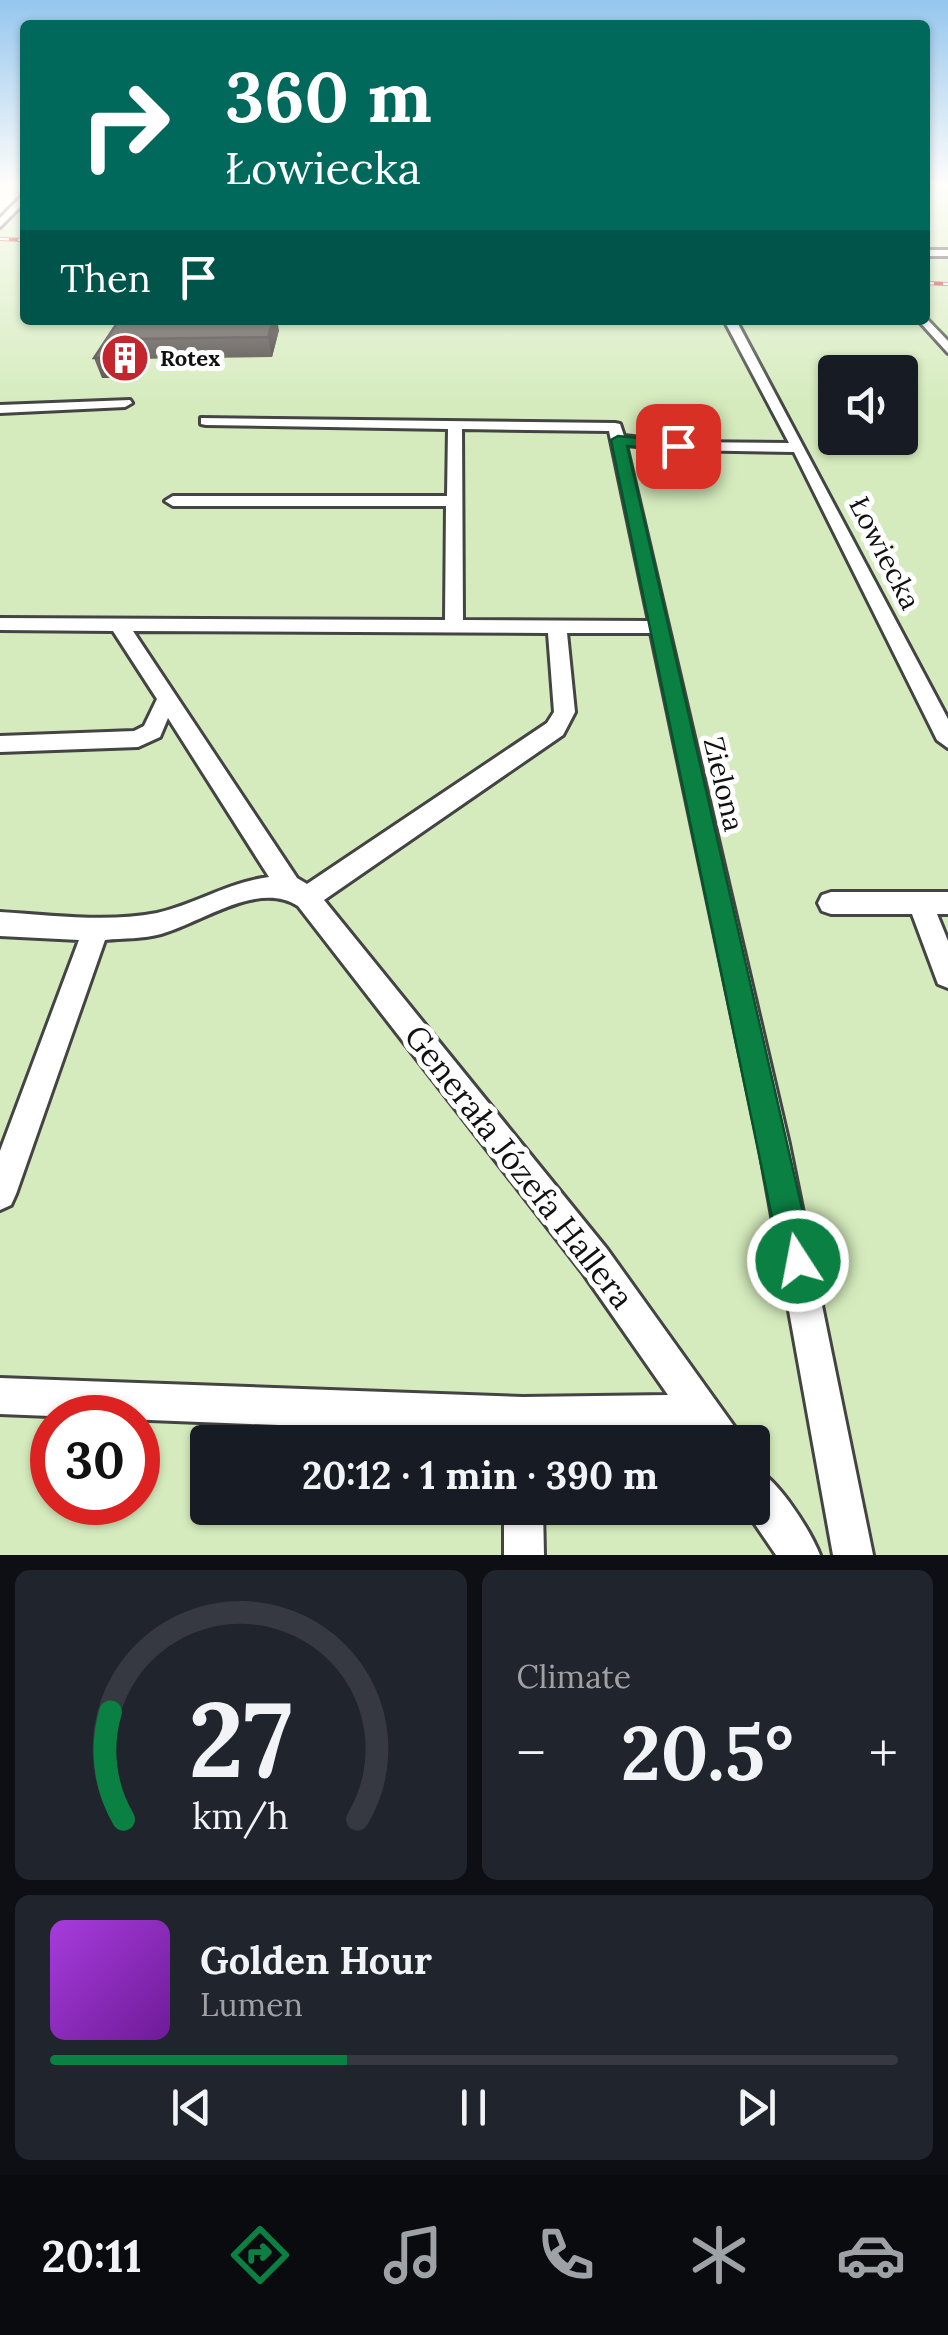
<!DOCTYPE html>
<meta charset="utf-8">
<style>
body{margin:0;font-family:Lora,serif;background:#20242c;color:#f1f3f6;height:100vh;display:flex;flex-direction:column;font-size:38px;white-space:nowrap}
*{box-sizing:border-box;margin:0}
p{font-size:32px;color:#9ea1a6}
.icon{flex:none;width:55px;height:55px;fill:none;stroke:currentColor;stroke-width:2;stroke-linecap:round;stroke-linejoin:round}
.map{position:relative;height:1555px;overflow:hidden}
.details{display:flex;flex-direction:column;gap:15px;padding:15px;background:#0d0f14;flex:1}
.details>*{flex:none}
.hud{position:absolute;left:20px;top:20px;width:910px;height:305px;border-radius:10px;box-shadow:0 2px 8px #0004;background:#00695c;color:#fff;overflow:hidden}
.tools{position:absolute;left:818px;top:355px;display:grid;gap:20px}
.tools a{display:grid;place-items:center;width:100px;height:100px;border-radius:10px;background:#171b24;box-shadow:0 2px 8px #0004;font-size:50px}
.speed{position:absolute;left:30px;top:1395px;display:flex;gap:20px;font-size:50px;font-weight:700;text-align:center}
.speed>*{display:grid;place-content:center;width:130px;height:130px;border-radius:50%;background:#171b24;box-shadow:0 2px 8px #0004;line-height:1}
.speed .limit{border:15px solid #d22;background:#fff;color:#111}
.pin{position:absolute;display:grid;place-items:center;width:85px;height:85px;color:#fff;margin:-42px;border-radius:20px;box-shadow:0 5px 15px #0006}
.me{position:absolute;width:110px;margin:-55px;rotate:349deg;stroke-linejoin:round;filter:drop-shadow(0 0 8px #0008)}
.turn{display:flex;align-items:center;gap:35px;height:210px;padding:0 40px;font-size:45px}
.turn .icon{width:130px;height:130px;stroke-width:2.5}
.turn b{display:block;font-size:70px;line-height:85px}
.then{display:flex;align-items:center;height:95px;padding:0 40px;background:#0003;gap:20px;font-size:38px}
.big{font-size:75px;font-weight:800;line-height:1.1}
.details .widget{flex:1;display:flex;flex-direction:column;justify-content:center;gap:15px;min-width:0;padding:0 35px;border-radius:15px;background:#20242c}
.details .dial{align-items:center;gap:0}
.dial svg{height:260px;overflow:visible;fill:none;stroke:#363941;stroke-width:7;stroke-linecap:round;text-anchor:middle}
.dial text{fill:#f1f3f6;stroke:none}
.song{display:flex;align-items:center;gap:30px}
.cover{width:120px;height:120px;border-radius:15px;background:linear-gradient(135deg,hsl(280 70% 55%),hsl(280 70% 35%))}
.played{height:10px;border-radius:5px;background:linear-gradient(90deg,#0b8043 35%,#363941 35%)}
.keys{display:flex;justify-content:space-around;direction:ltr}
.heat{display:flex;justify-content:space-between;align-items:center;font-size:55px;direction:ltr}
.details .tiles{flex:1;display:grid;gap:15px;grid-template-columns:1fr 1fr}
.widget:last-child{grid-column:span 2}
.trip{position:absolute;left:190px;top:1425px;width:580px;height:100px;border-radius:10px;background:#171b24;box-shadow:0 2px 8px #0004;font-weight:800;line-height:100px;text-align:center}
.tab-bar{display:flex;height:160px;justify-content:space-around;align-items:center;background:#090b0e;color:#9ea1a6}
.tab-bar .icon{width:70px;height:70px}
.tab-bar .active{color:#0b8043}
.tab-bar b{font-size:45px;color:#f1f3f6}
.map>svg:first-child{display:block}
.green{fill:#d5ebbd;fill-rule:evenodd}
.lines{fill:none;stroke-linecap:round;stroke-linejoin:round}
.minor-casing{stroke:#444;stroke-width:6}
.minor{fill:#fff;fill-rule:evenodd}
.rail-casing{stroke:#c4262e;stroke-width:4}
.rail{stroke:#fff;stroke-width:2.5;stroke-dasharray:9;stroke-linecap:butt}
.wall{fill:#4d4742}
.shaded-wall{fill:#3f3936}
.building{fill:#5a524d;stroke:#3f3936;stroke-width:2.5}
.route{fill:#0b8043;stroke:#07532c;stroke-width:2.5}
.labels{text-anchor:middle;stroke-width:10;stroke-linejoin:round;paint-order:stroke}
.far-poi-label{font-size:22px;font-weight:bold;fill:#111;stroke:#fff;text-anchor:start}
.street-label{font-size:28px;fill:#111;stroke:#fff}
.near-street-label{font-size:32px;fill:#111;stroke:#fff}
</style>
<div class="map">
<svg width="948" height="1555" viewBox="0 0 948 1555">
<rect width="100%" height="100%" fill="#fffdf5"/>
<path class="green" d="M 925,185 L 948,185 L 948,1555 L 0,1555 L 0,227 L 25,197 L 25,320 L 925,320 ZM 835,372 L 900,372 L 900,438 L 835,438 ZM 52,1418 L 138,1418 L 138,1502 L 52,1502 ZM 208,1442 L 752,1442 L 752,1508 L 208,1508 Z"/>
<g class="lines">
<g class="minor-casing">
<path id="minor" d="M 25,193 L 25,202 L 0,227 L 0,218 Z
M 925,250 L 948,250 L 948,256 L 925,256 Z
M 925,317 L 948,341 L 948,353 L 918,320 L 925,320 Z
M 724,320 L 736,320 L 948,719 L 948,748 L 937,740 L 794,452 L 678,450 L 626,445 L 789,1144 L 873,1555 L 833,1555 L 759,1144 L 651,633 L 567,633 L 575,712 L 563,735 L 324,900 L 607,1249 L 736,1429 L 742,1442 L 701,1442 L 693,1432 L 542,1434 L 542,1442 L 504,1442 L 504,1434 L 0,1414 L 0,1378 L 523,1397 L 668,1395 L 583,1273 L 298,906 C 258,880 201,923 161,934 C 144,939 123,938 105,940 L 16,1194 L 11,1205 L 0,1210 L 0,1151 L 79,940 L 0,936 L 0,912 C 51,915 107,923 157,913 C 196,904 229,882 269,877 L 168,718 L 160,737 L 138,747 L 0,752 L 0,736 L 134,731 L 144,726 L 157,699 L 113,631 L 0,630 L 0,618 L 445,620 L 446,506 L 173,506 L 165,501 L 173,496 L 447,496 L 448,429 L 206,425 L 201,424 L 201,418 L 615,423 L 620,424 L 624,436 L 678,442 L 789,443 ZM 462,429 L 609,431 L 649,621 L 463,620 ZM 133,631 L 548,633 L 554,712 L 547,723 L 307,884 L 297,878 Z
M 130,400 L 132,403 L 125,407 L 0,413 L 0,405 Z
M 831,892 L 948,892 L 948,914 L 937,914 L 948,941 L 948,988 L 938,984 L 912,914 L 831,914 L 822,911 L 818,903 L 822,895 Z
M 752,1467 C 777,1477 810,1530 820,1555 L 776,1555 L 744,1508 L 752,1508 Z
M 504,1508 L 543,1508 L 544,1555 L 504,1555 Z"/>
</g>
<use href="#minor" class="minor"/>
<g class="rail-casing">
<path id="rail" d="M 0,239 L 25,240
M 925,283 L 948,284"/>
</g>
<use href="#rail" class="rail"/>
</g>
<path class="wall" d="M 119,320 L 279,330 L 272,357 L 134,359 L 124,378 L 102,378 L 94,358 Z"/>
<path class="shaded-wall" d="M 273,320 L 277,320 L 279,330 L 272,357 L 268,337 Z
M 128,339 L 134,359 L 124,378 L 117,358 Z"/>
<path class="building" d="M 119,320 L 273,320 L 268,337 L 128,339 L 117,358 L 94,358 Z"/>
<linearGradient id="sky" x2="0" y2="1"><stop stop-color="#95c6ee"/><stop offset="0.46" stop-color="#fffefa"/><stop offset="1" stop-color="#fffefa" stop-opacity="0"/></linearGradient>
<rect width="948" height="403" fill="url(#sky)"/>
<path class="route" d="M 618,436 L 678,442 L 686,446 L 678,451 L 627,446 L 814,1261 L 810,1273 L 798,1278 L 785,1273 L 781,1261 L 611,440 Z"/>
<defs>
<g id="building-disc" transform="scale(2.5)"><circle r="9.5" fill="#c4262e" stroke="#fff"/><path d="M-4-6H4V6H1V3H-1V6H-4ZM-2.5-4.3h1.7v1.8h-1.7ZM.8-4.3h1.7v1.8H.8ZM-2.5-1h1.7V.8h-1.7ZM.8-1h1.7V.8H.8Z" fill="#fff"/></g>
</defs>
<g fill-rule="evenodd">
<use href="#building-disc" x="125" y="358"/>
</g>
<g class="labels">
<g class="far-poi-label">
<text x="160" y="366">Rotex</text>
</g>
<g class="street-label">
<text transform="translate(885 553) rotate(63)" y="10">Łowiecka</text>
<text transform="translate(724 784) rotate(77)" y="10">Zielona</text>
</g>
<g class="near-street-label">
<text transform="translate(519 1167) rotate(52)" y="11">Generała Józefa Hallera</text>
</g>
</g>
</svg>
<div class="tools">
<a><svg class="icon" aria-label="sound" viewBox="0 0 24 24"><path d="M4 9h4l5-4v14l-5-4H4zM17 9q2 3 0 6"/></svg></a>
</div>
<div class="speed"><div class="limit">30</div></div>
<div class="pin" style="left:678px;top:446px;background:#d93025"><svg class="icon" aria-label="arrive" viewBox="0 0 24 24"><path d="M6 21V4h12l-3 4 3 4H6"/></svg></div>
<svg class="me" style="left:798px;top:1261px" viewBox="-20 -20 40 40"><circle r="17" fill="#0b8043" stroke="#fff" stroke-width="3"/><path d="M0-11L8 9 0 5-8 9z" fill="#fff"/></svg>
<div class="trip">20:12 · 1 min · 390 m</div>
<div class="hud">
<div class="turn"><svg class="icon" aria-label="right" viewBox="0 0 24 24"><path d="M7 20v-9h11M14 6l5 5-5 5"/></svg><div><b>360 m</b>Łowiecka</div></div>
<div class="then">Then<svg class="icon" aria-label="arrive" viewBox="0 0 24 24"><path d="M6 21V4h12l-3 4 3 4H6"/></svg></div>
</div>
</div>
<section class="details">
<div class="tiles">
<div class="widget dial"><svg viewBox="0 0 100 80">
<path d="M14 69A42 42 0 1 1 86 69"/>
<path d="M14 69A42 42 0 0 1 10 36" stroke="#0b8043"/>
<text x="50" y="56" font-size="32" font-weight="700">27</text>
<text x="50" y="72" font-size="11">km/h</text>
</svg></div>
<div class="widget"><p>Climate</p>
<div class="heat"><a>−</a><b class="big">20.5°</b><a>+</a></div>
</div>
<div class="widget">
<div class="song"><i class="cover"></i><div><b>Golden Hour</b><p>Lumen</p></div></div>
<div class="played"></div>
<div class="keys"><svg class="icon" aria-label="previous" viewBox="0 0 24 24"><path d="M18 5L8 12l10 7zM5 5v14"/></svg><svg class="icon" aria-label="pause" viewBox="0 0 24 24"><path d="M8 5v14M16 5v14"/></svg><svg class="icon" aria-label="next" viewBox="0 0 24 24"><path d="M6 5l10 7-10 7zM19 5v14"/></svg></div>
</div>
</div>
</section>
<nav class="tab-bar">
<b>20:11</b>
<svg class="icon active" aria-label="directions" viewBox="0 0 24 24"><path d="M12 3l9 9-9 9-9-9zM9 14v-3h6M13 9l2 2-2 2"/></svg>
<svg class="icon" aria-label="music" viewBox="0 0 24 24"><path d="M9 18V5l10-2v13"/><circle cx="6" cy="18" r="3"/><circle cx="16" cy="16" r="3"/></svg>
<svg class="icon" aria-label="phone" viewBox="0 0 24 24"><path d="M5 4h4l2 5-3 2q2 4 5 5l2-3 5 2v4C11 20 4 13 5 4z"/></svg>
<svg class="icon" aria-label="climate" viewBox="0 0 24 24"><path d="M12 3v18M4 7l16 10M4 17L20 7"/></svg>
<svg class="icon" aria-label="car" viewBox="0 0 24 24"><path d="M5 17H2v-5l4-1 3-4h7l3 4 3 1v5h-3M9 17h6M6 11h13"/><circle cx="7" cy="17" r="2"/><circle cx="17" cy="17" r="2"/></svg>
</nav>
